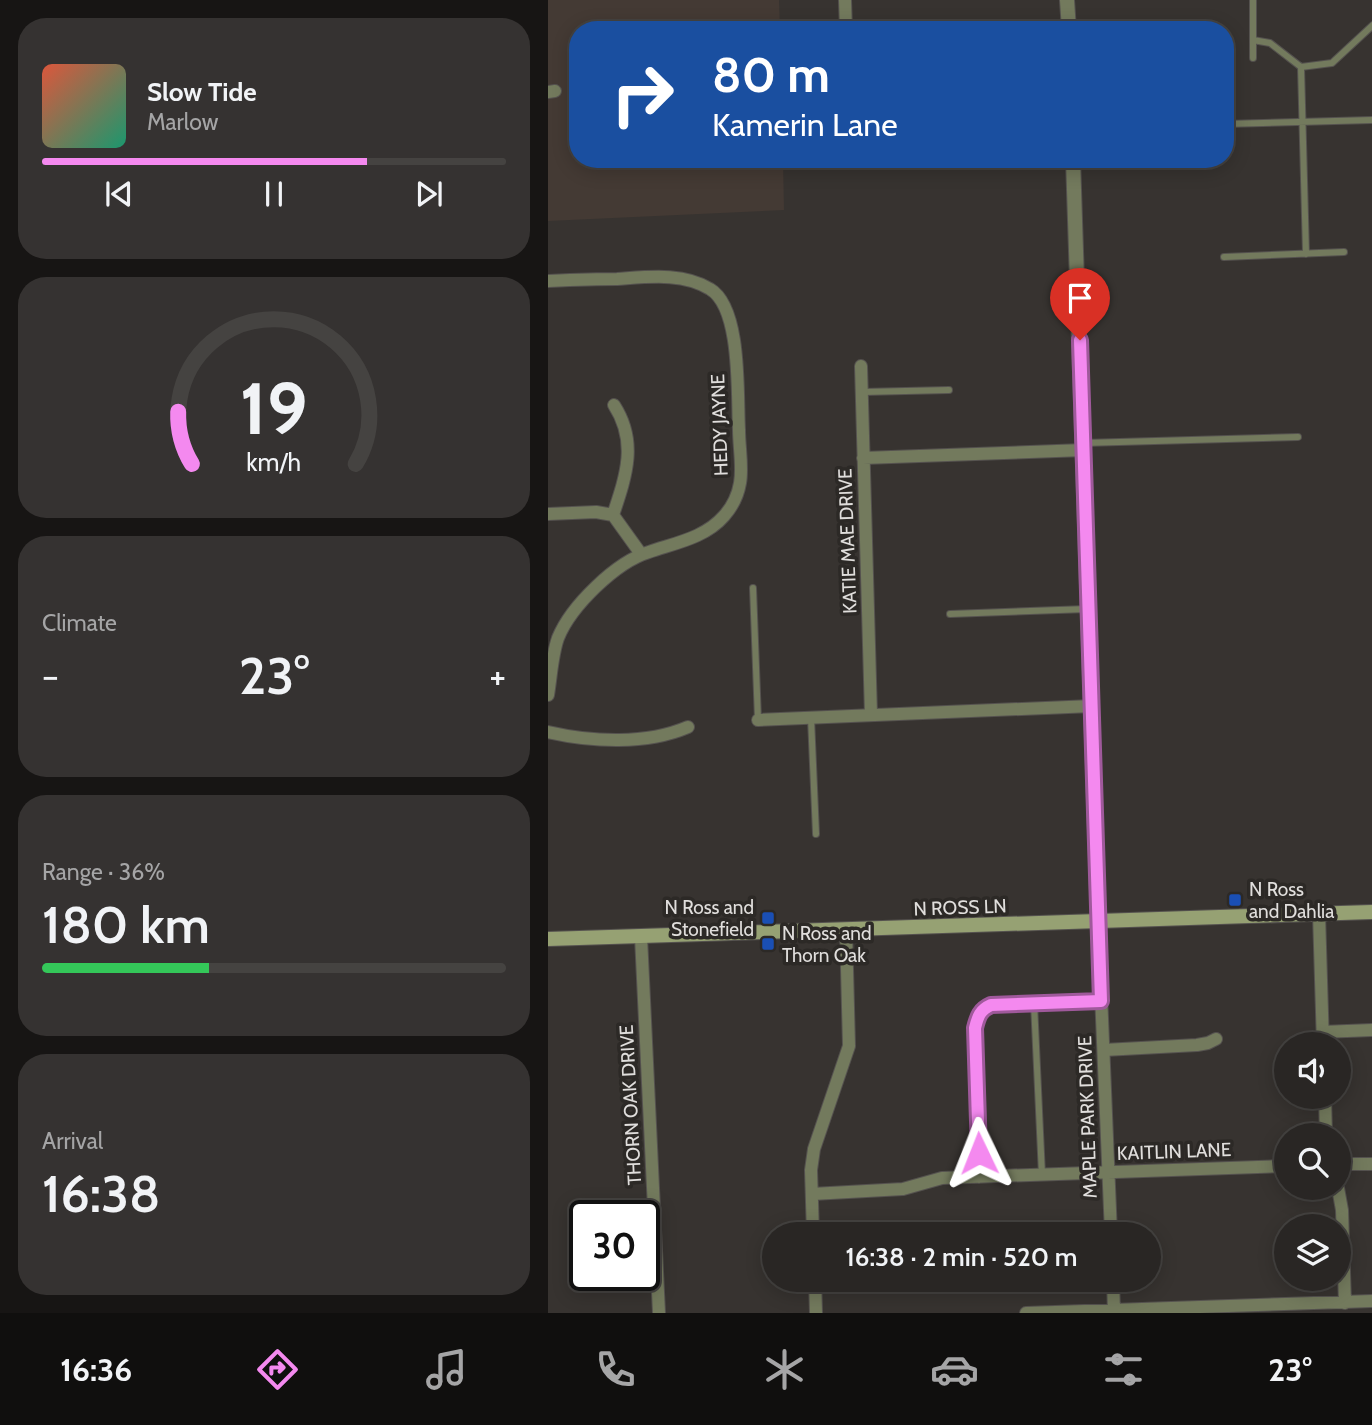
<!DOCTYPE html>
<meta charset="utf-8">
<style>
body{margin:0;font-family:Cabin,sans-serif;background:#353231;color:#f1f3f6;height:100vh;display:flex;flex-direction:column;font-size:26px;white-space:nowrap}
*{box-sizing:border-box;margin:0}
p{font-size:23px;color:#a5a5a6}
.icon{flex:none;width:38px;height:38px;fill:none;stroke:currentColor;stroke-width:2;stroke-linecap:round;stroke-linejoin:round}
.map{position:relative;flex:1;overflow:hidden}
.details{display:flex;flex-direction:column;gap:18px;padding:18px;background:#171514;width:548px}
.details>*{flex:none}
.top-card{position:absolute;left:21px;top:21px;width:665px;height:147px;border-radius:28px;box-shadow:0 4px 18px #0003,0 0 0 2px #454341;background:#1a4fa0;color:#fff;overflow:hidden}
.tools{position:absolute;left:726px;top:1032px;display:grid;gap:14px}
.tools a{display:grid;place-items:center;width:77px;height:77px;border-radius:50%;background:#292624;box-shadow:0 4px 18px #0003,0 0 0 2px #454341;font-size:35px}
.speed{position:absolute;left:21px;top:1200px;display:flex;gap:14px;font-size:35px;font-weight:700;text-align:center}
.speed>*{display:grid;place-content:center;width:91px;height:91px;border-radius:50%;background:#292624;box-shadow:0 4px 18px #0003,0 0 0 2px #454341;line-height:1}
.speed .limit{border:4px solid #111;border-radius:10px;background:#fff;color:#111}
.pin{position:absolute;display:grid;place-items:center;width:60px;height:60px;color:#fff;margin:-72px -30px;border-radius:50% 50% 50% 0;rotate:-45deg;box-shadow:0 0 7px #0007}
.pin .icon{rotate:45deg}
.me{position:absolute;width:77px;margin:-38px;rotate:358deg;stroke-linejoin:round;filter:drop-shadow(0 0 5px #0008)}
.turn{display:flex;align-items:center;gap:24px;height:147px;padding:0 28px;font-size:32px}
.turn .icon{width:91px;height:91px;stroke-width:2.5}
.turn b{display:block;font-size:49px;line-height:60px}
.big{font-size:52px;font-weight:600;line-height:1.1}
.details .card{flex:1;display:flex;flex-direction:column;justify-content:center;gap:10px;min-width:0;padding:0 24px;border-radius:28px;background:#353231}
.details .dial{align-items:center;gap:0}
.dial svg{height:182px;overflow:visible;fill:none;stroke:#454341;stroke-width:7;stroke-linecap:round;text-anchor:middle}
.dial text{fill:#f1f3f6;stroke:none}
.song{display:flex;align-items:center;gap:21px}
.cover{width:84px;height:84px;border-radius:10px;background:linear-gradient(135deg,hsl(10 70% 55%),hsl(160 70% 35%))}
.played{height:7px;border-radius:4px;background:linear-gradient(90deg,#f489ef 70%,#454341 70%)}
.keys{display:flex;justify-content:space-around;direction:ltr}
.heat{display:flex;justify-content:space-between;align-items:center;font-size:38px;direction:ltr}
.charge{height:10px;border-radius:5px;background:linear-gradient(90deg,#34c759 36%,#454341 0)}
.trip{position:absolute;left:214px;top:1222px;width:399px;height:70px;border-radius:35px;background:#292624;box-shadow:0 4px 18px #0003,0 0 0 2px #454341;font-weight:600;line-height:70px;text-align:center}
.dock{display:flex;height:112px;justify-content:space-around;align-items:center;background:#100f0e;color:#a5a5a6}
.dock .icon{width:49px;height:49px}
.dock .active{color:#f489ef}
.dock b{font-size:32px;color:#f1f3f6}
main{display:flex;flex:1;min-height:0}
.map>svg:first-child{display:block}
.built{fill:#443a34}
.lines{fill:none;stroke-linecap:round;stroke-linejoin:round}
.service-casing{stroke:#55524f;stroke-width:8}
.minor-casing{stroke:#55524f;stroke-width:14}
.tertiary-casing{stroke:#55524f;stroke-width:16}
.secondary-casing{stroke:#55524f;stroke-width:16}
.service{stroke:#737a5d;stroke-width:6}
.minor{stroke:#737a5d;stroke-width:12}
.tertiary{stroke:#737a5d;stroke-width:14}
.secondary{stroke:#96a173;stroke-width:14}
.route-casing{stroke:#9f599b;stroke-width:18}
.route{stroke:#f489ef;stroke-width:12}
.transit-dot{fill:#1a4fb4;stroke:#2c2926;stroke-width:2.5}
.labels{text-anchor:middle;stroke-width:7;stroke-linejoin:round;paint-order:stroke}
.street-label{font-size:19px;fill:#e0dedc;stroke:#2c2926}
.poi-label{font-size:19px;fill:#e0dedc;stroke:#2c2926;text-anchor:start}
</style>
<main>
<section class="details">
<div class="card">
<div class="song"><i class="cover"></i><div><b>Slow Tide</b><p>Marlow</p></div></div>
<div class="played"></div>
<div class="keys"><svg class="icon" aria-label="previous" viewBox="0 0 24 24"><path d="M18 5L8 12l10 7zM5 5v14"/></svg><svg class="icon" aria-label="pause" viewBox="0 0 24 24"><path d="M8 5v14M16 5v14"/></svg><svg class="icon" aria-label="next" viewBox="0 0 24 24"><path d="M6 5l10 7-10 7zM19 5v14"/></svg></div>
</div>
<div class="card dial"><svg viewBox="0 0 100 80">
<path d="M14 69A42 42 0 1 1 86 69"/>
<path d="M14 69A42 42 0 0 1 8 46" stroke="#f489ef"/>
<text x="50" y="56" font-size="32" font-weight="700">19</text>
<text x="50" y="72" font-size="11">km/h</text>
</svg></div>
<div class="card"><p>Climate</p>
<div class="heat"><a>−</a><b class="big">23°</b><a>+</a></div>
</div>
<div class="card"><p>Range · 36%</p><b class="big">180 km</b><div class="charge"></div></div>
<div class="card"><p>Arrival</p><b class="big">16:38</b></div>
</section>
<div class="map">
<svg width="825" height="1313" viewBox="0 0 825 1313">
<rect width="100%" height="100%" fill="#373330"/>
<path class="built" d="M 0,0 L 231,0 L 232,30 L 30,30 L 30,159 L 235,159 L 236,210 L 0,221 Z"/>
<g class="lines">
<g class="service-casing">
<path id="service" d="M 705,0 L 705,58
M 705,40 L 722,43 L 753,67 L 758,254
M 753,67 L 784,63 L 825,25
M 677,124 L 825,120
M 676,257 L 796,252
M 314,392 L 401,390
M 535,443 L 750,437
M 205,588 L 210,720
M 402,614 L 539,609
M 263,718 L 268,834
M 486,1003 L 494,1175"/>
</g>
<g class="minor-casing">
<path id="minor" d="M 297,0 L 298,30
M 0,92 L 7,91
M 0,281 C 23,280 46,279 69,279 C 99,277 135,272 162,289 C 194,308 189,396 191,430 C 191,447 195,467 192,483 C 190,495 184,507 176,516 C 157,538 127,543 101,552 C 68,562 23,606 10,638 C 4,655 3,677 0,695
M 313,366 L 323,715
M 66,405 C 90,442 78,476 65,515 L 93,554
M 315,458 L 536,450
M 0,514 L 48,512 L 65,515
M 210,720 L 544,706
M 0,732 C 44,742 98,745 140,727
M 771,914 L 775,1045
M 550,922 L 563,1234
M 93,937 L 111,1313
M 774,1032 L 825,1030
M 556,1050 L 649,1045 L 660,1043 L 668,1039
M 777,1097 L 778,1136
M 791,1164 L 825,1164
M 431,1177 L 427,1028 C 430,1016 432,1010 443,1005 L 553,1001
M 790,1188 L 794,1210 L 797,1303
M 264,1194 L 355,1189 L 394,1178 L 738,1166
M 265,1234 L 263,1170 L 266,1149 L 301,1046 L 298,930
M 267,1279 L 268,1313
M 565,1279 L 566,1313
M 478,1313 L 825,1301"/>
</g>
<g class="tertiary-casing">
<path id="tertiary" d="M 519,0 L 521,30
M 525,159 L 550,922"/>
</g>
<g class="secondary-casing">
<path id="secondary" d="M 0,939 L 825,912"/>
</g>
<use href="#service" class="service"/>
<use href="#minor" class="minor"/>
<use href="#tertiary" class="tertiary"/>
<use href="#secondary" class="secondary"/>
</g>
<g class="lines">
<g class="route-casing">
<path id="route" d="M 431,1153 L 427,1028 C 430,1016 432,1010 443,1005 L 553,1001 L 532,340"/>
</g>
<use href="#route" class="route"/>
</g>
<g class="transit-dot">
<rect x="680" y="893" width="14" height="14" rx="3.5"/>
<rect x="213" y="911" width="14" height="14" rx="3.5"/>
<rect x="213" y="937" width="14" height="14" rx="3.5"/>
</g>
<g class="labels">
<g class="street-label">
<text transform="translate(171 425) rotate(-92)" y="7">HEDY JAYNE</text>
<text transform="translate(299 541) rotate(-92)" y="7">KATIE MAE DRIVE</text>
<text transform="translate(412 907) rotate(-2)" y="7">N ROSS LN</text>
<text transform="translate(82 1105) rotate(-93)" y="7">THORN OAK DRIVE</text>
<text transform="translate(539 1117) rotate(-92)" y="7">MAPLE PARK DRIVE</text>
<text transform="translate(626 1151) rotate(-2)" y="7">KAITLIN LANE</text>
</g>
<g class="poi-label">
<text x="701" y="896">N Ross<tspan x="701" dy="22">and Dahlia</tspan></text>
<text x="206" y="914" text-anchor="end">N Ross and<tspan x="206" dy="22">Stonefield</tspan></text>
<text x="234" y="940">N Ross and<tspan x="234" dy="22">Thorn Oak</tspan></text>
</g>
</g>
</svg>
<div class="tools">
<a><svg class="icon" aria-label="sound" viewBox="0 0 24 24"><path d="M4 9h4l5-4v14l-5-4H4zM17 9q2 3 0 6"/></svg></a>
<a><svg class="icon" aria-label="search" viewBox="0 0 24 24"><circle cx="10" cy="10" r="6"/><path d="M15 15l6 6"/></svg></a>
<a><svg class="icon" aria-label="layers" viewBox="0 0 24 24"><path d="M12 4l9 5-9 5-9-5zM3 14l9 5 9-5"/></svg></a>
</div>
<div class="speed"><div class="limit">30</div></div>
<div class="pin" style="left:532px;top:340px;background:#d93025"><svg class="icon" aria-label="arrive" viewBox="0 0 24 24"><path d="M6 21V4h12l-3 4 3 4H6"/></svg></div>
<svg class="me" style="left:431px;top:1153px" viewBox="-20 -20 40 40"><path d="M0-17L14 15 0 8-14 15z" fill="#f489ef" stroke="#fff" stroke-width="4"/></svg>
<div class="trip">16:38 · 2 min · 520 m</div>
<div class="top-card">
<div class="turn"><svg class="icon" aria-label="right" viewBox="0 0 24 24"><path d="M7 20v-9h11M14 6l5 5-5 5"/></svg><div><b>80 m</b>Kamerin Lane</div></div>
</div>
</div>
</main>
<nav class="dock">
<b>16:36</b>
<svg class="icon active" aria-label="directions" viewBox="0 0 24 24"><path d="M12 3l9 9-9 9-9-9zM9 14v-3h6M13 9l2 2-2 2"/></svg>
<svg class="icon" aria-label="music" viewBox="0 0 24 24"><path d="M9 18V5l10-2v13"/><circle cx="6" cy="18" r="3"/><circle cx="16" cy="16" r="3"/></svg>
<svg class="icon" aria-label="phone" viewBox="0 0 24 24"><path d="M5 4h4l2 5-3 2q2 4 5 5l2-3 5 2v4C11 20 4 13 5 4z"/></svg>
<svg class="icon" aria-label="climate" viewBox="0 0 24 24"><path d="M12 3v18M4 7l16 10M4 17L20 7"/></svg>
<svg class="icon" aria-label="car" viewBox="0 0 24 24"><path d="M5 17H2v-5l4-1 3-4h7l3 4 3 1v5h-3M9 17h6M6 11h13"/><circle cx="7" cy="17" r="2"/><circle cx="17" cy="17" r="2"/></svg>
<svg class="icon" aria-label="filters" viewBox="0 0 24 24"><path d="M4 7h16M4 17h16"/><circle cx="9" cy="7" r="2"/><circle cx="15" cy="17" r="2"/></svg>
<b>23°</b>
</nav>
